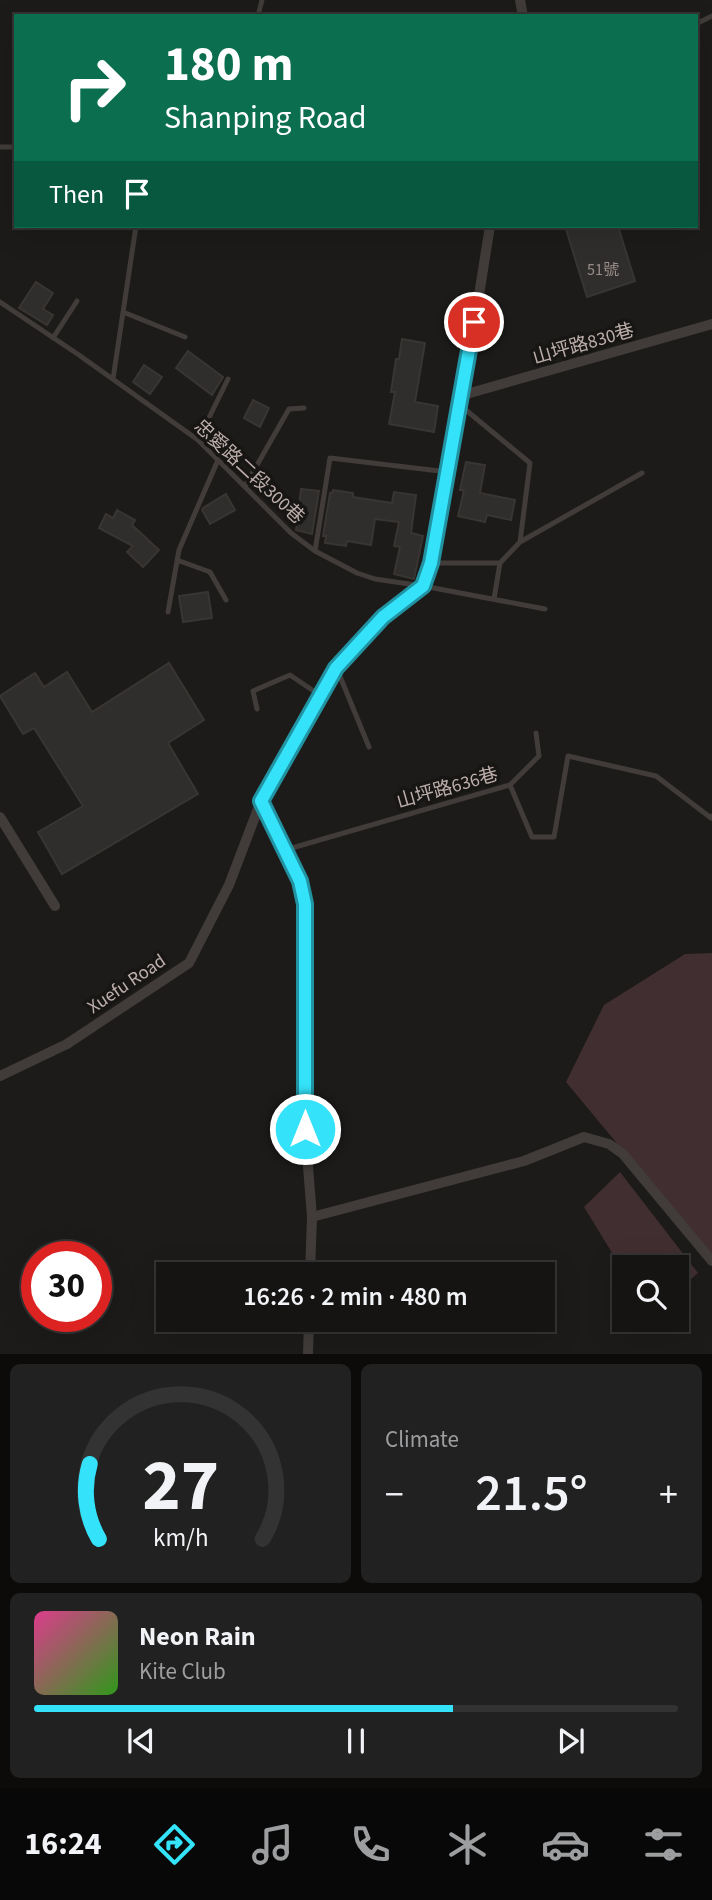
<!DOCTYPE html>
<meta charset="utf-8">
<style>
body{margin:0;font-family:"Source Sans 3","Noto Sans TC",sans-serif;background:#222121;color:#f1f3f6;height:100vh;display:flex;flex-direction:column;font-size:26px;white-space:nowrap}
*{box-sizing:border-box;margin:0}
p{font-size:23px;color:#9d9ea0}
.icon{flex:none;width:38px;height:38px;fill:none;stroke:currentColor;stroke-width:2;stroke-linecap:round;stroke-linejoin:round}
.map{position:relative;height:1354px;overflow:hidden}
.side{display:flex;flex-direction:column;gap:10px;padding:10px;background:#0c0b0a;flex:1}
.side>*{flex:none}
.hud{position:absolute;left:14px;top:14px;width:684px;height:214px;border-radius:0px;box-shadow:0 7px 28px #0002,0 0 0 2px #343333;background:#0b6e4f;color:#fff;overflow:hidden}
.controls{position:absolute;left:612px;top:1255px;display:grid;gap:14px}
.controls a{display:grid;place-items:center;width:77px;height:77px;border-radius:0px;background:#151413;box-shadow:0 7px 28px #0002,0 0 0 2px #343333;font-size:35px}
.speed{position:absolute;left:21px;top:1241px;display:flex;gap:14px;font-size:35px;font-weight:700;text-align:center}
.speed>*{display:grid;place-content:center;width:91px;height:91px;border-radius:50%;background:#151413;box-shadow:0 7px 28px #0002,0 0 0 2px #343333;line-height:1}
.speed .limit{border:10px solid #d22;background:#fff;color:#111}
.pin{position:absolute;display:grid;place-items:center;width:60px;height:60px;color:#fff;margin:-30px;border:4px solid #fff;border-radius:50%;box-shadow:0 2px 7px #0007}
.me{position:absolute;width:77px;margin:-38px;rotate:0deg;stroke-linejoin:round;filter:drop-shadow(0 0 5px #0008)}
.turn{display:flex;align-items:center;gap:24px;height:147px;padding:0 35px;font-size:32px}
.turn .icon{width:91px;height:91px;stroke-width:2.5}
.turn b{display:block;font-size:49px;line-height:60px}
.then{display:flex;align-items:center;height:66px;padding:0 35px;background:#0003;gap:14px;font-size:26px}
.big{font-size:52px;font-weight:600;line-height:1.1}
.side .tile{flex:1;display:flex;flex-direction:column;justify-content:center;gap:10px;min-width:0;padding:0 24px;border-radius:10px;background:#222121}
.side .dial{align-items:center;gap:0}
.dial svg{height:182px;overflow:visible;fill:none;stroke:#343333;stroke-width:7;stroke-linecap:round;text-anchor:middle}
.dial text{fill:#f1f3f6;stroke:none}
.song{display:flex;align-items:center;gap:21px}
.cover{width:84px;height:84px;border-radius:10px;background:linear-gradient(135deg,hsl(330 70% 55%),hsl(110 70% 35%))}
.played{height:7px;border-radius:4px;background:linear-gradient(90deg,#34e2f9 65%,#343333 65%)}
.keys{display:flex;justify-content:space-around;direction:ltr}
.heat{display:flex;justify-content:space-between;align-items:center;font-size:38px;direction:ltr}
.side .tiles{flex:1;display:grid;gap:10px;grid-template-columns:1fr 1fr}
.tile:last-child{grid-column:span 2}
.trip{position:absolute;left:156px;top:1262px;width:399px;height:70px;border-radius:0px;background:#151413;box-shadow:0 7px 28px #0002,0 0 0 2px #343333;font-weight:600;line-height:70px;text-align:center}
.dock{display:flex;height:112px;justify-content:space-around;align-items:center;background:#080808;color:#9d9ea0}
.dock .icon{width:49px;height:49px}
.dock .current{color:#34e2f9}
.dock b{font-size:32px;color:#f1f3f6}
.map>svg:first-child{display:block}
.water{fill:#412e30}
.building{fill:#302e2c;stroke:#383533;stroke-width:2}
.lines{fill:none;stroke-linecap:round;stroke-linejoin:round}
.service{stroke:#413c3a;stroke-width:5}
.minor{stroke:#413c3a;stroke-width:10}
.route-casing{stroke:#2293a2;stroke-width:18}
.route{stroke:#34e2f9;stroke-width:12}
.labels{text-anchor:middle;stroke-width:7;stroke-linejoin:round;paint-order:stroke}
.number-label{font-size:16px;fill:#988d8a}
.street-label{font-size:19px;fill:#bcaeab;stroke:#171614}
</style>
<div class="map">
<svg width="712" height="1354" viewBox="0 0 712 1354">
<rect width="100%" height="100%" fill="#1c1b19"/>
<path class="water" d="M 712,953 L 712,1258 L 566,1082 L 604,1005 L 685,954 Z
M 620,1172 L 698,1273 L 677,1291 L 677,1267 L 625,1267 L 625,1274 L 584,1207 Z"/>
<path class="building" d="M 565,226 L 618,226 L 635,281 L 587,297 Z
M 36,282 L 53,293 L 43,309 L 53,315 L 47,325 L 19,308 Z
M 402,339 L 425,343 L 415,402 L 438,406 L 434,432 L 389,424 L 395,392 L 391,392 L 396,359 L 399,359 Z
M 188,351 L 223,377 L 212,395 L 176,368 Z
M 144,365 L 162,377 L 150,394 L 133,382 Z
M 253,400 L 269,408 L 260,427 L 244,418 Z
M 466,462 L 485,465 L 480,493 L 515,500 L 511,520 L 487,515 L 485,522 L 458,516 L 464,490 L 460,490 Z
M 301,489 L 319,491 L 312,534 L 296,530 Z
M 333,490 L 353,493 L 353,497 L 392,503 L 394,492 L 416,495 L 411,533 L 423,536 L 414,579 L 394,574 L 400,547 L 394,546 L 399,522 L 375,519 L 371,545 L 347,541 L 346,546 L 325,543 L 326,536 L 323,536 L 330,493 L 332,493 Z
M 226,494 L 235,510 L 210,524 L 202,510 L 203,508 Z
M 117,510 L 135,520 L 132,525 L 159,550 L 143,567 L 127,552 L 133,546 L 99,528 L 106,514 L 113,518 Z
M 208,592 L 212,618 L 183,622 L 179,596 Z
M 169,663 L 204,720 L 168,743 L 198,794 L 62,874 L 38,832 L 83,806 L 34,728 L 23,734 L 0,696 L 35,673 L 44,687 L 67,672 L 92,712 Z"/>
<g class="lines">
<path class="service" d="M 258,16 L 262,0
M 696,24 L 712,16
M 0,147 L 16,147
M 0,302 L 79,355 L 198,440 L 291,533 L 315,551 L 357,573 L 375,579 L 423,586 L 545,609
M 123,312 L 185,337
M 53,338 L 77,301
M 113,379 L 136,226
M 198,440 L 228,379
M 245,486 L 289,409 L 304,408
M 520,542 L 642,473
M 315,551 L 330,458 L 448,472
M 177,560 L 210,572 L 226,600
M 431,563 L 500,563 L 520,542 L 530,463 L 461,406
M 494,599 L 500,563
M 168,612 L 179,550 L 218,460
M 337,669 L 369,747
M 257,709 L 253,691 L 290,675 L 321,696
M 510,785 L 539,756 L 536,733
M 285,850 L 510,785 L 532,837 L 554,837 L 568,756 L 656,776 L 711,818 L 712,816"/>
<path class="minor" d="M 520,0 L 523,16
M 463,395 L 712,324
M 0,817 L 55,906
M 0,1076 L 67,1044 L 189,963 L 229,885 L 261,801
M 312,1217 L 524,1161 L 584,1137 L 609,1144 L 623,1154 L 712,1261
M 310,1274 L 312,1217 L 305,1129 L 305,904 L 300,881 L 261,801 L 336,668 L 383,617 L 423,586 L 431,563 L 463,395 L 490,226
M 308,1354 L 309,1320"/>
</g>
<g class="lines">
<g class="route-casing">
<path id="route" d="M 305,1129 L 305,904 L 300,881 L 261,801 L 336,668 L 383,617 L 423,586 L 431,563 L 474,322"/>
</g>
<use href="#route" class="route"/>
</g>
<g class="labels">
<g class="number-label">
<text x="603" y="275">51號</text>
</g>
<g class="street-label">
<text transform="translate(583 343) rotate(-16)" y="7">山坪路830巷</text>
<text transform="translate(250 471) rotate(43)" y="7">忠愛路二段300巷</text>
<text transform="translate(447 787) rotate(-16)" y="7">山坪路636巷</text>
<text transform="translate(126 983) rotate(-34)" y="7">Xuefu Road</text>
</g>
</g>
</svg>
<div class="controls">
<a><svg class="icon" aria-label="search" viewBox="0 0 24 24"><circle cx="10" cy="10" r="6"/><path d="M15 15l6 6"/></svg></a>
</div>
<div class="speed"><div class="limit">30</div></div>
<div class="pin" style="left:474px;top:322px;background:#d93025"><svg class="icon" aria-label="arrive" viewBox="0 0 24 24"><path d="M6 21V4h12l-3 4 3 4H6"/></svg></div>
<svg class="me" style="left:305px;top:1129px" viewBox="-20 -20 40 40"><circle r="17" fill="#34e2f9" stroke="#fff" stroke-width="3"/><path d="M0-11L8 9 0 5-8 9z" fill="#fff"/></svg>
<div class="trip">16:26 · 2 min · 480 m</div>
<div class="hud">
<div class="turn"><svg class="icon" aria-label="right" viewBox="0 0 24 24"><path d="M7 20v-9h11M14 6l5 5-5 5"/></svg><div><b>180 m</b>Shanping Road</div></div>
<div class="then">Then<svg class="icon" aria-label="arrive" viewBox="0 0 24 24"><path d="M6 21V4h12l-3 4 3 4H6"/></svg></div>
</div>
</div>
<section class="side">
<div class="tiles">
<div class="tile dial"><svg viewBox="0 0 100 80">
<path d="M14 69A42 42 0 1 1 86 69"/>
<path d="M14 69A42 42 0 0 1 10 36" stroke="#34e2f9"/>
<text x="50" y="56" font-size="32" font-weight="700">27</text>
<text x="50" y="72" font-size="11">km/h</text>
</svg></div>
<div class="tile"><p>Climate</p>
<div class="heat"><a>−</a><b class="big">21.5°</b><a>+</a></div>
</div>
<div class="tile">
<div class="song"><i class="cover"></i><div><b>Neon Rain</b><p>Kite Club</p></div></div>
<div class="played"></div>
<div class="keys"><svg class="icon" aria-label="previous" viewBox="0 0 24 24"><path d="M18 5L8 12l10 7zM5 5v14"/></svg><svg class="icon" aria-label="pause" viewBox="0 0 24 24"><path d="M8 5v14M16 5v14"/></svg><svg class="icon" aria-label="next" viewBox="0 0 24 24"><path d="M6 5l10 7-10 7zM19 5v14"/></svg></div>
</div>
</div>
</section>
<nav class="dock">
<b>16:24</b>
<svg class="icon current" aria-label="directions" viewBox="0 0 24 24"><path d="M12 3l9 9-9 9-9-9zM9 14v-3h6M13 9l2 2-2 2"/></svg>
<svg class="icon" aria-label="music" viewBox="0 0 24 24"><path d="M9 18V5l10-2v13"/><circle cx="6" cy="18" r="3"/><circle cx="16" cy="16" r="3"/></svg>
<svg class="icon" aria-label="phone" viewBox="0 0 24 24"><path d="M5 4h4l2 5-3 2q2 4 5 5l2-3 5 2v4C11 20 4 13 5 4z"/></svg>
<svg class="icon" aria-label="climate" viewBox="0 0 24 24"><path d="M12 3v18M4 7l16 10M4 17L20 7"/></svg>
<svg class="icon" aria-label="car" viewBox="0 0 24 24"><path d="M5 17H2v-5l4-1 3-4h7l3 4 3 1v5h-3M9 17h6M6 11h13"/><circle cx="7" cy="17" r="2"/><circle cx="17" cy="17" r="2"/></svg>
<svg class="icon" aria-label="filters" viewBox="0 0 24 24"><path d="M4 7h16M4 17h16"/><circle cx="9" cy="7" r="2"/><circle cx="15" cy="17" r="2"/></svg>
</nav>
